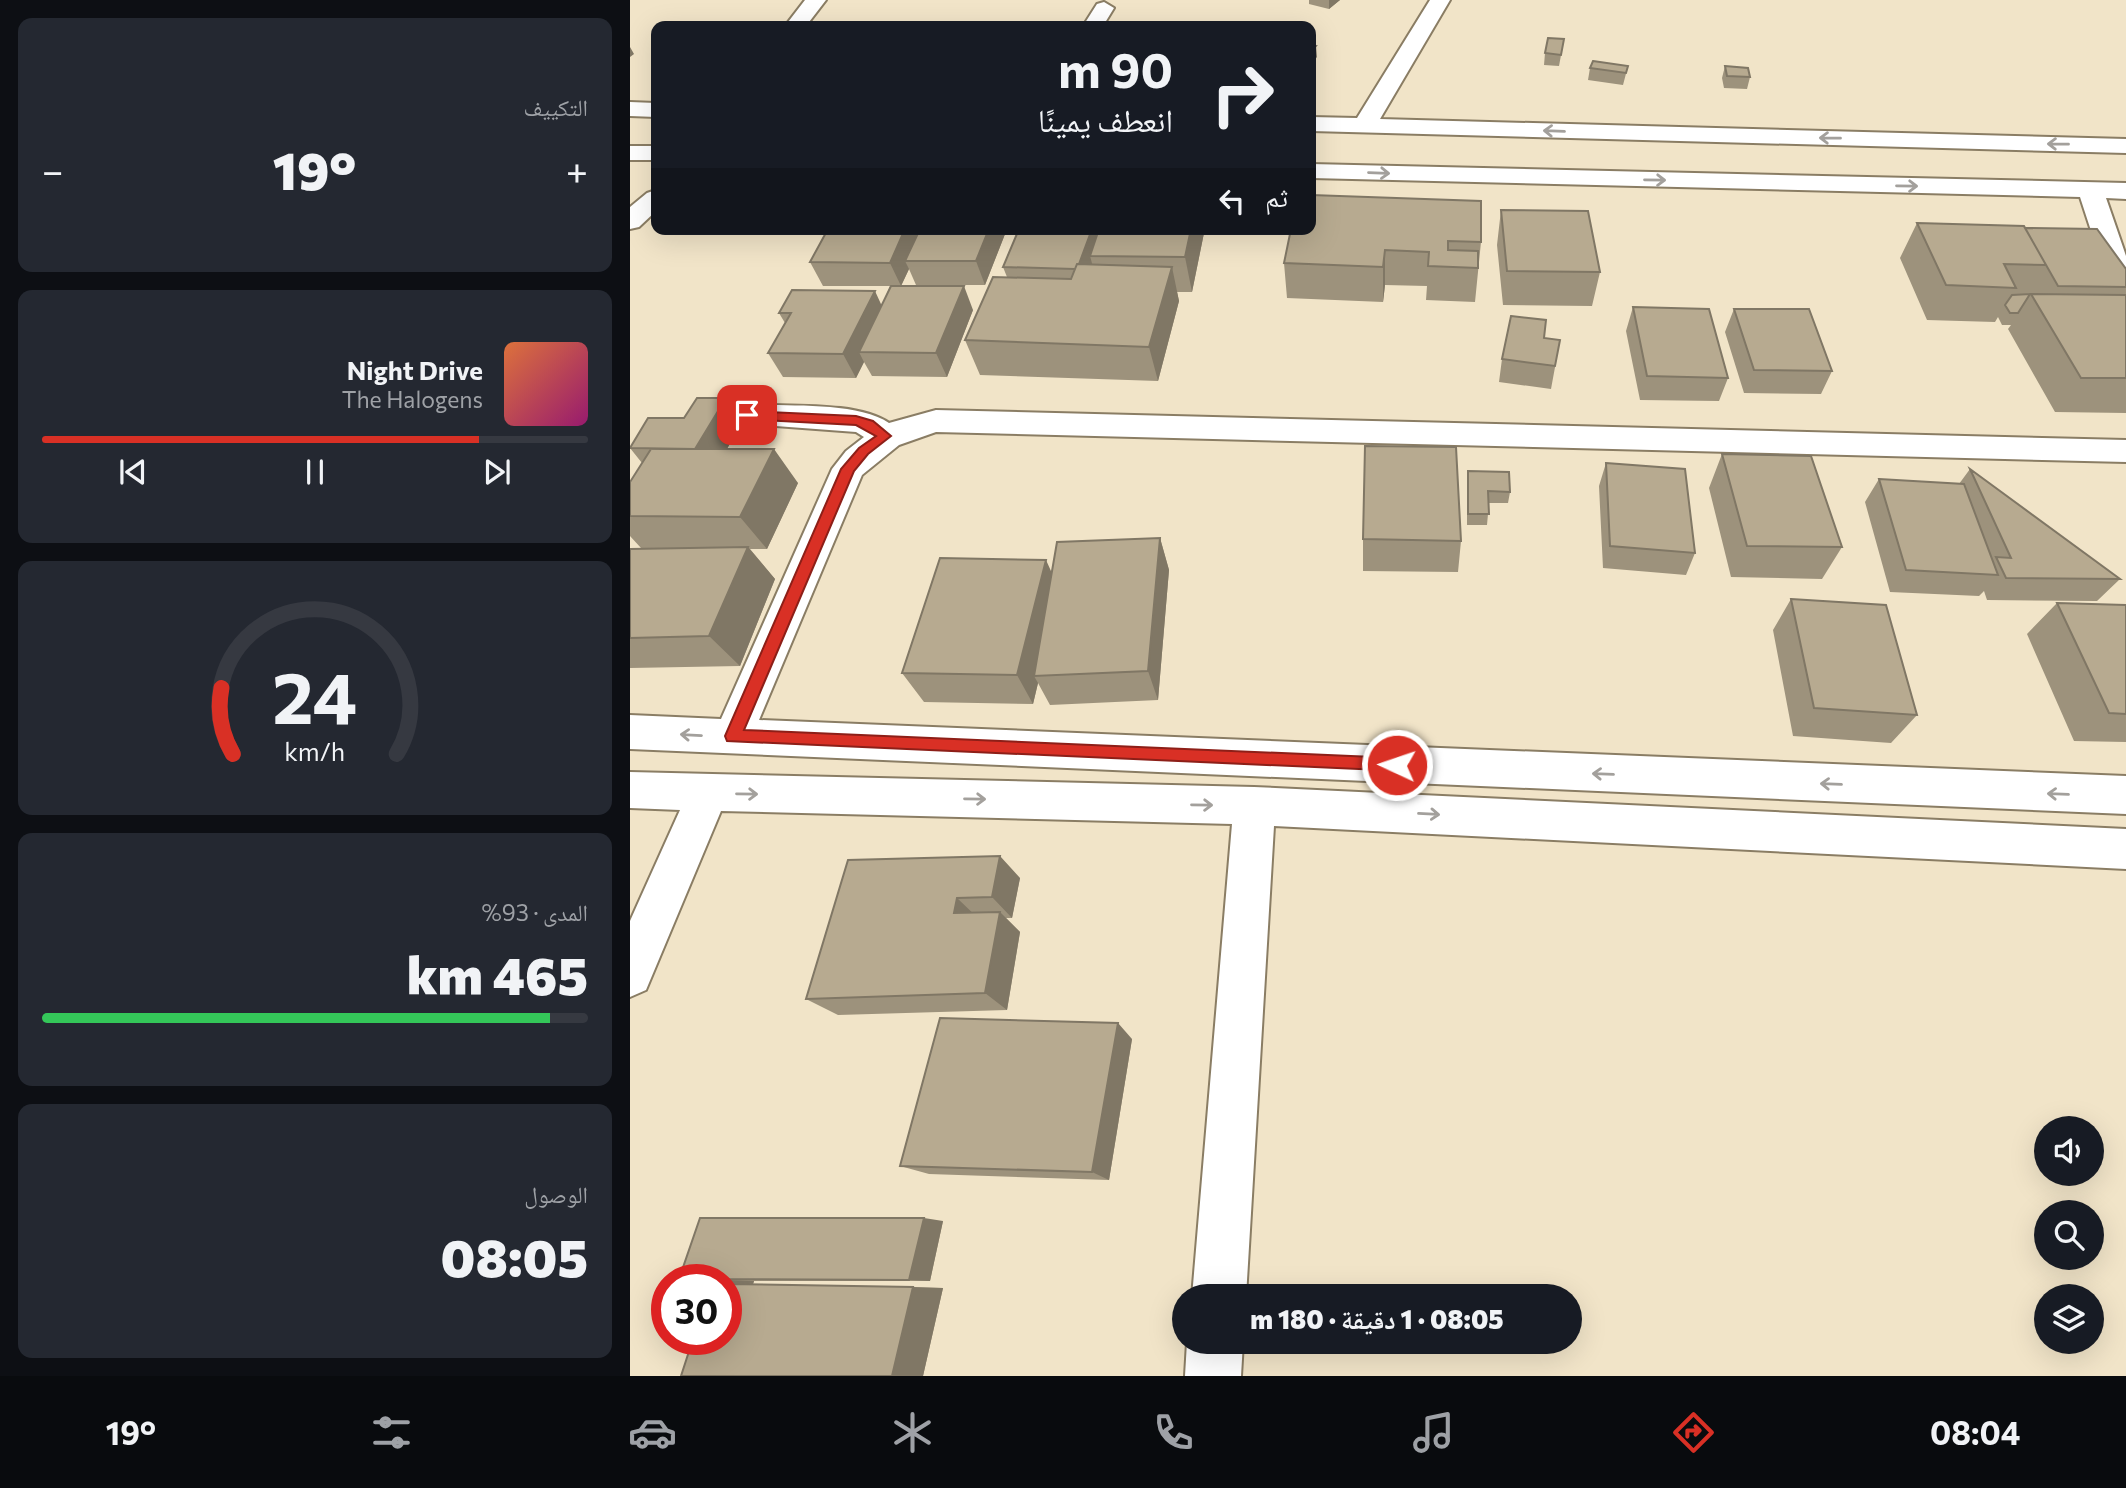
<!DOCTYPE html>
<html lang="ar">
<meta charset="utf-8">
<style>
body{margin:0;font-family:Commissioner,"Noto Naskh Arabic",sans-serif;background:#242831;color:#f1f3f6;direction:rtl;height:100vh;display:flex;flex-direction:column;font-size:26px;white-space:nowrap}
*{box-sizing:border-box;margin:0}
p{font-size:23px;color:#9ea1a6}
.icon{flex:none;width:38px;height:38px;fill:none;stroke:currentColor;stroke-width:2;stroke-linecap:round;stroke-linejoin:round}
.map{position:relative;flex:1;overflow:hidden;direction:ltr}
.drawer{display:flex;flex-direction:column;gap:18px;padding:18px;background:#0d0f14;width:630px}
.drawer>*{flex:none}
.banner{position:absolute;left:21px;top:21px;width:665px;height:214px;border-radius:14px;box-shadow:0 7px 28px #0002;direction:rtl;background:#171b24;color:#f1f3f6;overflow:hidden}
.buttons{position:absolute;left:1404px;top:1116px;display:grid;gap:14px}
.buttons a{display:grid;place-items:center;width:70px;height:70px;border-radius:50%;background:#171b24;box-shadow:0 7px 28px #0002;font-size:35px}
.speed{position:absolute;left:21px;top:1264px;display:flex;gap:14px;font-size:35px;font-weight:700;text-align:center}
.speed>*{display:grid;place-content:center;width:91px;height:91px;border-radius:50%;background:#171b24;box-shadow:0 7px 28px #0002;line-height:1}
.speed .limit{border:10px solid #d22;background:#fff;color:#111}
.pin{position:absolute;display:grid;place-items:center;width:60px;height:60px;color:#fff;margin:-30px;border-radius:14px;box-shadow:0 4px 10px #0006}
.me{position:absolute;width:77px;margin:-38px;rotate:273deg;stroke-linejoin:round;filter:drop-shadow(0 0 5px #0008)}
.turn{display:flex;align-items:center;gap:24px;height:147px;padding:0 28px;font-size:32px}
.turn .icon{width:91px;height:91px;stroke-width:2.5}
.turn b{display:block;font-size:49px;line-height:60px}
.then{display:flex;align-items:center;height:66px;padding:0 28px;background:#0003;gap:14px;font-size:26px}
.big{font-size:52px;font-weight:800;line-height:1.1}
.drawer .tile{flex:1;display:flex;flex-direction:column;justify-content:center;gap:10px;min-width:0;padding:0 24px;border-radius:14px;background:#242831}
.drawer .dial{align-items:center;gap:0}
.dial svg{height:182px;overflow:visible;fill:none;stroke:#363941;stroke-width:7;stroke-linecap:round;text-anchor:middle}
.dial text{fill:#f1f3f6;stroke:none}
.song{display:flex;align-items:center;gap:21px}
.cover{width:84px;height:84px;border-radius:10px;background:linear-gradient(135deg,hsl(20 70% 55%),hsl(320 70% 35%))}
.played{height:7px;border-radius:4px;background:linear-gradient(90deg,#d93025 80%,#363941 80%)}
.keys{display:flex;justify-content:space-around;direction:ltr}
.heat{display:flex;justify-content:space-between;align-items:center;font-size:38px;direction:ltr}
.charge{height:10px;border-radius:5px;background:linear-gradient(90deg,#34c759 93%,#363941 0)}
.trip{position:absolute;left:542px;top:1284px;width:410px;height:70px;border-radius:35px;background:#171b24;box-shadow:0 7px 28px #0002;font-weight:800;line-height:70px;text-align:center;direction:rtl}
.dock{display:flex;height:112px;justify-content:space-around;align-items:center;background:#090b0e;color:#9ea1a6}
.dock .icon{width:49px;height:49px}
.dock .selected{color:#d93025}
.dock b{font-size:32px;color:#f1f3f6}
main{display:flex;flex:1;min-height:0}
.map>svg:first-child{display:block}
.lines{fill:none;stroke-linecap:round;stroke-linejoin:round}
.minor-casing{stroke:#8a7d64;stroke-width:4}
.minor{fill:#fff;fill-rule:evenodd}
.wall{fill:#9d927c}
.shaded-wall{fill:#807765}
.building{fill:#b7aa90;stroke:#807765;stroke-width:2}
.oneway{stroke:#a3a09c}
.route{fill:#d93025;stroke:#8d1f18;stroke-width:2}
</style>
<main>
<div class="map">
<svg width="1496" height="1376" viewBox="0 0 1496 1376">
<rect width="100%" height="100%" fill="#f1e4c8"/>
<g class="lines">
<g class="minor-casing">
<path id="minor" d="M 175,0 L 196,0 L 176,26 L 155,26 Z
M 800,0 L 820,0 L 750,119 L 1496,139 L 1496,153 L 681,131 L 681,117 L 727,118 Z
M 474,2 L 484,8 L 473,26 L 453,26 L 467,4 Z
M 0,102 L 26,103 L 26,117 L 0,116 Z
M 0,146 L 26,146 L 26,160 L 0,160 Z
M 681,164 L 1496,183 L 1496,199 L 1476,198 L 1496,256 L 1496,304 L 1486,301 L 1482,295 L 1450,197 L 681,178 Z
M 26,190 L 26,211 L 9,227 L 0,229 L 0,207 L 17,193 Z
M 117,404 C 157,407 227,401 259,423 L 306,410 L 1496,440 L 1496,462 L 306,432 L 269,445 L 232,475 L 129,720 L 1496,776 L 1496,814 L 0,749 L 0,715 L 91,719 L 202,469 L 216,451 L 234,437 L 226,432 L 106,423 L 101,415 L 106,407 Z
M 0,772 L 624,787 L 1496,829 L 1496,869 L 644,826 L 616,1297 L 562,1297 L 602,824 L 91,811 L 16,990 L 0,997 L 0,921 L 50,810 L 0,808 Z
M 557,1342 L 613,1342 L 611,1376 L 555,1376 Z"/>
</g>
<use href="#minor" class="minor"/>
</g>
<path class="wall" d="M 679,0 L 710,0 L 699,9 L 679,4 Z
M 934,39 L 929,66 L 914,65 L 915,53 Z
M 998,66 L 993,85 L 958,80 L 960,68 Z
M 1095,66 L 1120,77 L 1117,89 L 1094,88 L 1092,78 Z
M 871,210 L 970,272 L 962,306 L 873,305 L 867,245 Z
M 1287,223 L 1395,228 L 1496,269 L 1496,413 L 1425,412 L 1378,329 L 1381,325 L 1372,325 L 1368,317 L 1365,322 L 1297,320 L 1270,258 Z
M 198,229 L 377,229 L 355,285 L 286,285 L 279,269 L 271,286 L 343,310 L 317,377 L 242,376 L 234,362 L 226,378 L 153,377 L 138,353 L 155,323 L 149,313 L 252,305 L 260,286 L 193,286 L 180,262 Z
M 389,229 L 573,229 L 574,233 L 562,292 L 547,292 L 549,301 L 528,381 L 350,375 L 335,340 L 377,277 L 373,267 Z
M 661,229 L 851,242 L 845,302 L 796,300 L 797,286 L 755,285 L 753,302 L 657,298 L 654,263 Z
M 1003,307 L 1098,378 L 1089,401 L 1010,400 L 996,331 Z
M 1104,309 L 1202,371 L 1191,394 L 1114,393 L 1095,332 Z
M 914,338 L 930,340 L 921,389 L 869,382 L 872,359 Z
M 112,422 L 97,449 L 168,483 L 137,549 L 120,549 L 145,579 L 110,666 L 0,668 L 0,549 L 56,548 L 11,548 L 0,536 L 0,482 L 12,463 L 0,448 L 0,447 Z
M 1092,454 L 1212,547 L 1192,579 L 1101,577 L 1079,488 Z
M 976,463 L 1065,553 L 1056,575 L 973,568 L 969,486 Z
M 1340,469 L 1490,579 L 1467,601 L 1357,600 L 1354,591 L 1349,596 L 1260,592 L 1235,502 L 1249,479 L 1329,484 Z
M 838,471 L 880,492 L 878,503 L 859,503 L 857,525 L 837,525 L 837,482 Z
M 530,538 L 539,570 L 528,700 L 420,705 L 408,683 L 403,704 L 294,702 L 272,673 L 422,573 Z
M 733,539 L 831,541 L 828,572 L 733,571 Z
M 1161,599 L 1287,715 L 1261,743 L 1163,736 L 1143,630 Z
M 1427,603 L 1496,605 L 1496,742 L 1444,741 L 1397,634 Z
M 218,860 L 390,878 L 382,918 L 376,918 L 390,932 L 377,1010 L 208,1015 L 176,999 Z
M 502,1039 L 479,1180 L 299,1174 L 270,1166 Z
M 313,1221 L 300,1281 L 124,1281 L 123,1284 L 313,1288 L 293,1376 L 96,1279 Z"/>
<path class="shaded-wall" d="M 699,0 L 710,0 L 699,9 Z
M 686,46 L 687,57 L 681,65 L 681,52 Z
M 0,47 L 4,54 L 0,57 Z
M 275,229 L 296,229 L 275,261 L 279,269 L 271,286 L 260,263 Z
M 359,229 L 377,229 L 355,285 L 346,261 Z
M 462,229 L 475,229 L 460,256 L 463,267 L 447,269 Z
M 561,229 L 573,229 L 574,233 L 562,292 L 555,257 Z
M 755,250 L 755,285 L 753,302 L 753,267 Z
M 542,267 L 549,301 L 528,381 L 519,347 Z
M 334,286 L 343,310 L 317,377 L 306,353 Z
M 245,291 L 256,315 L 229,352 L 234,362 L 226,378 L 213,354 Z
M 96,398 L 112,422 L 84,472 L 65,449 Z
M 144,449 L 168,483 L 137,549 L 110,517 Z
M 530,538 L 539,570 L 528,700 L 518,671 Z
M 118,547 L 145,579 L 110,666 L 79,636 Z
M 416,560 L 430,591 L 404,676 L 408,683 L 403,704 L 387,675 Z
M 370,856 L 390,878 L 382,918 L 362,897 Z
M 327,898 L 349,919 L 324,913 Z
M 370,912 L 390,932 L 377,1010 L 355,993 Z
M 488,1023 L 502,1039 L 479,1180 L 462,1172 Z
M 294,1218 L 313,1221 L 300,1281 L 279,1280 Z
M 96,1280 L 124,1281 L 107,1334 L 96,1334 Z
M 283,1287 L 313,1288 L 293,1376 L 262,1376 Z"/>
<path class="building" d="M 918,38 L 934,39 L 931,55 L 915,53 Z
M 681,45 L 686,46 L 681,52 Z
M 963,61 L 998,66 L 996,73 L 960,68 Z
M 1095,66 L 1118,68 L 1120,77 L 1097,76 Z
M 681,195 L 851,201 L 851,242 L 818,241 L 818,250 L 848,251 L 848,268 L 798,266 L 799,252 L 755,250 L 753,267 L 654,263 L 661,229 L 681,229 Z
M 871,210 L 958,211 L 970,272 L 877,271 Z
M 1287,223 L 1394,226 L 1416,265 L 1374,264 L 1386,288 L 1316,285 Z
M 1395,228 L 1467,229 L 1496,269 L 1496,287 L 1428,286 Z
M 198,229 L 275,229 L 260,263 L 180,262 Z
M 290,229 L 359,229 L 346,261 L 275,261 Z
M 389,229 L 462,229 L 449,264 L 447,264 L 445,269 L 373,267 Z
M 469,229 L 561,229 L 555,257 L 460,256 Z
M 447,264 L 542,267 L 519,347 L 335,340 L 363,277 L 441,279 Z
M 261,286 L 334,286 L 306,353 L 229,352 Z
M 162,290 L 245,291 L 213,354 L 138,353 L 161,313 L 149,313 Z
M 1400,294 L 1388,313 L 1380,313 L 1375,305 L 1382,295 Z
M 1401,294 L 1496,295 L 1496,378 L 1451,378 Z
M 1003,307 L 1079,309 L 1098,378 L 1017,376 Z
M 1104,309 L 1179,309 L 1202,371 L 1124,370 Z
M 881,316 L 916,320 L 914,338 L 930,340 L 925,366 L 872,359 Z
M 67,398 L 96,398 L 65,449 L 0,448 L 18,418 L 54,418 Z
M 735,446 L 826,447 L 831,541 L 733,539 Z
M 21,449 L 144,449 L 110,517 L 0,516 L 0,482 Z
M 1092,454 L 1181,456 L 1212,547 L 1117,546 Z
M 976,463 L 1055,469 L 1065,553 L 980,546 Z
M 1340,469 L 1490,579 L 1376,578 L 1366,557 L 1381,558 Z
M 838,471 L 879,472 L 880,492 L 858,491 L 859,514 L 838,514 Z
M 1249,479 L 1334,484 L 1368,575 L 1276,570 Z
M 530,538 L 518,671 L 404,676 L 427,542 Z
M 118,547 L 79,636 L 0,638 L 0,549 Z
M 310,558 L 416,560 L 387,675 L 272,673 Z
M 1161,599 L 1256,605 L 1287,715 L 1184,708 Z
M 1427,603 L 1496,605 L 1496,714 L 1479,713 Z
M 370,856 L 362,897 L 327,898 L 324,913 L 370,912 L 355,993 L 176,999 L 218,860 Z
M 310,1018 L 488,1023 L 462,1172 L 270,1166 Z
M 70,1218 L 294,1218 L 279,1280 L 49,1279 Z
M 96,1284 L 283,1287 L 262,1376 L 51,1376 L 63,1339 L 96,1339 Z
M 37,1317 L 37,1335 L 31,1335 Z"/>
<defs><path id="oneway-shaft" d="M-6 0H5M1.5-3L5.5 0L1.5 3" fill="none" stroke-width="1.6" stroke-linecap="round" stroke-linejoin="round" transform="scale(1.75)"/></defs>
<g class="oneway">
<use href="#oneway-shaft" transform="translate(924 131) rotate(-178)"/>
<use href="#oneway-shaft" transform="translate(1200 138) rotate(-179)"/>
<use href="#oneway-shaft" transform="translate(1428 144) rotate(-179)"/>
<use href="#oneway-shaft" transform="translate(749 173) rotate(2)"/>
<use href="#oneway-shaft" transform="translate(1025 180) rotate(1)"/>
<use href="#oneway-shaft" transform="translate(1277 186) rotate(1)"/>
<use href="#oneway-shaft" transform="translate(61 735) rotate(-177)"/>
<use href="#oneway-shaft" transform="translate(973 774) rotate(-178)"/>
<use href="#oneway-shaft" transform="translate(1201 784) rotate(-178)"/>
<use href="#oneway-shaft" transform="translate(117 794) rotate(1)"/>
<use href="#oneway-shaft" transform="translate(1428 794) rotate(-178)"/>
<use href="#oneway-shaft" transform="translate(345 799) rotate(1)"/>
<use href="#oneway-shaft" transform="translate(572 805) rotate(1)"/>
<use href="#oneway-shaft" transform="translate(799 814) rotate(3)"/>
</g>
<path class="route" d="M 117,411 L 226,416 L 243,421 L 261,436 L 238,454 L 224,471 L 114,730 L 767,758 L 773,760 L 776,765 L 773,771 L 97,741 L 95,736 L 211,469 L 229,448 L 246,436 L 226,425 L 113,419 L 113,412 Z"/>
</svg>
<div class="buttons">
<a><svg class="icon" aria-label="sound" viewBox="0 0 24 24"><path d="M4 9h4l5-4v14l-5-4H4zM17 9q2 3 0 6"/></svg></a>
<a><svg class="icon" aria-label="search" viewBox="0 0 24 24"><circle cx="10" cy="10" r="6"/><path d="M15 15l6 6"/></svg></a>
<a><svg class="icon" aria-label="layers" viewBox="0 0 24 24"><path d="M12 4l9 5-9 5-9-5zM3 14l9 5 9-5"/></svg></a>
</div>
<div class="speed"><div class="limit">30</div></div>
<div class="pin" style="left:117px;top:415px;background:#d93025"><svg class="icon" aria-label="arrive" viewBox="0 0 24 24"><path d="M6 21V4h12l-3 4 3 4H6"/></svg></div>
<svg class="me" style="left:767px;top:765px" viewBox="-20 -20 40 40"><circle r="17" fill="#d93025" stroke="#fff" stroke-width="3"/><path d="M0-11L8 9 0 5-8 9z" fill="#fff"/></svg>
<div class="trip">08:05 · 1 دقيقة · 180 m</div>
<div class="banner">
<div class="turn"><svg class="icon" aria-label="right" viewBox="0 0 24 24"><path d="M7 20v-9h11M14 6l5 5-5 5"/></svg><div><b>90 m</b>انعطف يمينًا</div></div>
<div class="then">ثم<svg class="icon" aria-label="left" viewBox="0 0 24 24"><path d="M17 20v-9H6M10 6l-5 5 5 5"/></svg></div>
</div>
</div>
<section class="drawer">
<div class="tile"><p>التكييف</p>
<div class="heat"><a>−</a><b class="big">19°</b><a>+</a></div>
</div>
<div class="tile">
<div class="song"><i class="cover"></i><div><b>Night Drive</b><p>The Halogens</p></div></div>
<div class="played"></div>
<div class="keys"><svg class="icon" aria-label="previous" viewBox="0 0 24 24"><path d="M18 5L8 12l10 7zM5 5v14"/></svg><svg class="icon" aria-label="pause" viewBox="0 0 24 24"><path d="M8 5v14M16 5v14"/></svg><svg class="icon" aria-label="next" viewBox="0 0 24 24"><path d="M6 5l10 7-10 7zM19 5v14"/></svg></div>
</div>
<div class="tile dial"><svg viewBox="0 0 100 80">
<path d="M14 69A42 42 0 1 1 86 69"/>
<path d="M14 69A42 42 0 0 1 9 40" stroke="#d93025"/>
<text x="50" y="56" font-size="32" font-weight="700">24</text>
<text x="50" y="72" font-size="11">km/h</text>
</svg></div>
<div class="tile"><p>المدى · 93%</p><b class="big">465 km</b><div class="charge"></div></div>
<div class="tile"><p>الوصول</p><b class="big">08:05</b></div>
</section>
</main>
<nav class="dock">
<b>08:04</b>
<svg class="icon selected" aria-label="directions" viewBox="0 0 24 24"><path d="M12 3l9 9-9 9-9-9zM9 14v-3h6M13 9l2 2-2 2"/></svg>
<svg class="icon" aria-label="music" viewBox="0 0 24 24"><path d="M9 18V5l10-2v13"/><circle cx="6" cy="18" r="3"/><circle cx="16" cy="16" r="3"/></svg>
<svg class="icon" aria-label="phone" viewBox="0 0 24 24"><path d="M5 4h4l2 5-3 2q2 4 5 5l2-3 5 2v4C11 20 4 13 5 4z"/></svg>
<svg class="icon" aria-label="climate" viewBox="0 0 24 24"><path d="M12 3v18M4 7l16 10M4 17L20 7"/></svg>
<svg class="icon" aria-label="car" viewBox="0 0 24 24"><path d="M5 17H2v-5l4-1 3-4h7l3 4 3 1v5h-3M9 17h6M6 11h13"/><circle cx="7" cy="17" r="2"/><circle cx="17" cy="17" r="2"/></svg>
<svg class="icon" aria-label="filters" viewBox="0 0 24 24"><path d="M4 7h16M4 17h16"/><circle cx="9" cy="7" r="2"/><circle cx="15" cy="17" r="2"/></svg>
<b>19°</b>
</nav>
